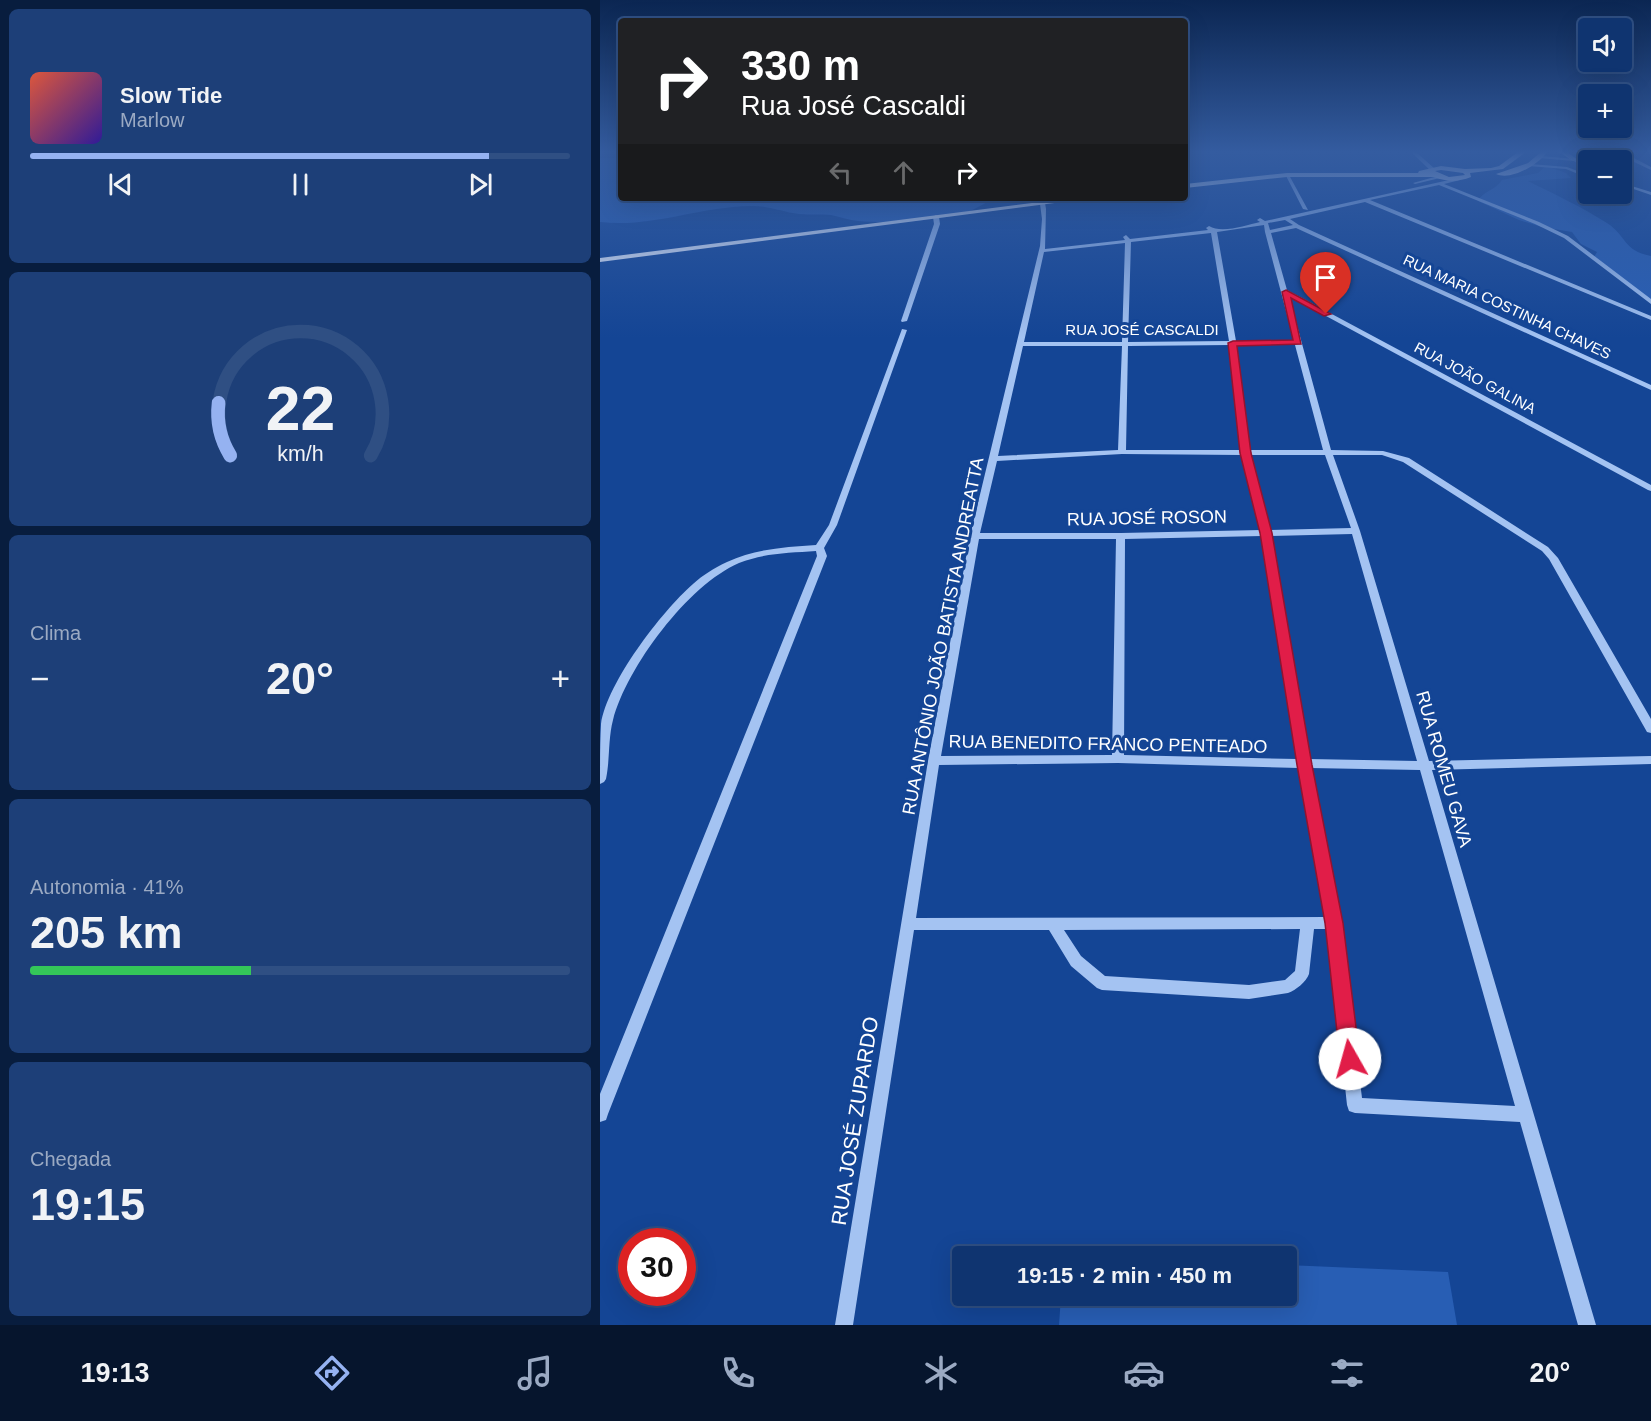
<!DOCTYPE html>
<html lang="pt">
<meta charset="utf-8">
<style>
body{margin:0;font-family:Helvetica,sans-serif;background:#1d3f78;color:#f1f3f6;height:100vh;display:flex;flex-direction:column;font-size:22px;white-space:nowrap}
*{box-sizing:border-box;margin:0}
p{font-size:20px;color:#9baac3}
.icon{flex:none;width:33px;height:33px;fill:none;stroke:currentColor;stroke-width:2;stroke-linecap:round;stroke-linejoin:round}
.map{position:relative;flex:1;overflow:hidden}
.panel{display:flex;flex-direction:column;gap:9px;padding:9px;background:#081d3e;width:600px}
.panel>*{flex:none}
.banner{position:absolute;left:18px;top:18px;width:570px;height:183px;border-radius:6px;box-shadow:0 6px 24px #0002,0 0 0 2px #2f4f83;background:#202124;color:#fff;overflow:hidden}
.controls{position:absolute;left:978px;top:18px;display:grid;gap:12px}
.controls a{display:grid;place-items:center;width:54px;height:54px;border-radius:6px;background:#0f3470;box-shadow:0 6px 24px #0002,0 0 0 2px #2f4f83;font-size:30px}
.speed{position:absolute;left:18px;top:1228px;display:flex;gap:12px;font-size:30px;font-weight:700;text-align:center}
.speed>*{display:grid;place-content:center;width:78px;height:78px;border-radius:50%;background:#0f3470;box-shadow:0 6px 24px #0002,0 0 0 2px #2f4f83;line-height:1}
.speed .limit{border:9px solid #d22;background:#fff;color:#111}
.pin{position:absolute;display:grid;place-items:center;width:51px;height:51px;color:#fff;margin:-62px -26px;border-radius:50% 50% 50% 0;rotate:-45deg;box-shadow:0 0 6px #0007}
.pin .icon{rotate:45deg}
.me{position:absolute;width:66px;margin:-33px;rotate:353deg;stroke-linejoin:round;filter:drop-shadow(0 0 4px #0008)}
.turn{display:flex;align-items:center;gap:21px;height:126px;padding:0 24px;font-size:27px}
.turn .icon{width:78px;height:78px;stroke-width:2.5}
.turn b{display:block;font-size:42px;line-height:51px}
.lanes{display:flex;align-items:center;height:57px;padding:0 24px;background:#0003;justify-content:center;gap:30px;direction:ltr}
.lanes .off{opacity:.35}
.big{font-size:45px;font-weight:600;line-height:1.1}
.panel .widget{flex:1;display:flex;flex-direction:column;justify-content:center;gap:9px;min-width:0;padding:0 21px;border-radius:9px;background:#1d3f78}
.panel .dial{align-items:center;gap:0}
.dial svg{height:156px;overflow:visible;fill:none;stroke:#2f4f83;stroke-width:7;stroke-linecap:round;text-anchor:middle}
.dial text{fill:#f1f3f6;stroke:none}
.song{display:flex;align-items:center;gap:18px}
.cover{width:72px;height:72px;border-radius:9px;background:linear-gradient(135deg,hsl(10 70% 55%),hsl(250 70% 35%))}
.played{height:6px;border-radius:3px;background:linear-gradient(90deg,#95b2f1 85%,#2f4f83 85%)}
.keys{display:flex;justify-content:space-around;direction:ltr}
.heat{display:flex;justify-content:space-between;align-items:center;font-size:33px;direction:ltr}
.charge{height:9px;border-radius:4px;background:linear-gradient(90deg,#34c759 41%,#2f4f83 0)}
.trip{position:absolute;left:352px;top:1246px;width:345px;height:60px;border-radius:6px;background:#0f3470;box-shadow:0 6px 24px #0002,0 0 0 2px #2f4f83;font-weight:600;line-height:60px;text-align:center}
.tabs{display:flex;height:96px;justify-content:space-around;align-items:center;background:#06152d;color:#9baac3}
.tabs .icon{width:42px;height:42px}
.tabs .current{color:#95b2f1}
.tabs b{font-size:27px;color:#f1f3f6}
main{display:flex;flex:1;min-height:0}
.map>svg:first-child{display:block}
.green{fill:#285eb4}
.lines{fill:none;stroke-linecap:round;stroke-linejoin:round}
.minor{fill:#a4c3f2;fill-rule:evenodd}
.major{fill:#eff4ff;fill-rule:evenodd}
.route{fill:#e11d48;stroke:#92132f;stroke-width:1.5}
.labels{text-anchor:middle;stroke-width:6;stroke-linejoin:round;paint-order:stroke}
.far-street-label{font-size:15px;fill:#fff;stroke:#144595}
.street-label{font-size:18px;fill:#fff;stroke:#144595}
.near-street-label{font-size:21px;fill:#fff;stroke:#144595}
</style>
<main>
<section class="panel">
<div class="widget">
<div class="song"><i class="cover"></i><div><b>Slow Tide</b><p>Marlow</p></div></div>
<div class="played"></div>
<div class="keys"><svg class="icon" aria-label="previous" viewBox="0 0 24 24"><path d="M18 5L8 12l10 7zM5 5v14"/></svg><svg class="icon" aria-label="pause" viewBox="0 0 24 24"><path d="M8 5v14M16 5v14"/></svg><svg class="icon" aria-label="next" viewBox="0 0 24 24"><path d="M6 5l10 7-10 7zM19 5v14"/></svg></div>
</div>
<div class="widget dial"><svg viewBox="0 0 100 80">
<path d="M14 69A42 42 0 1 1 86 69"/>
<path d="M14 69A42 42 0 0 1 8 42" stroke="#95b2f1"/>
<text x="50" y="56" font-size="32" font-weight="700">22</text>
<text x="50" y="72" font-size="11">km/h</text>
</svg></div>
<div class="widget"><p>Clima</p>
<div class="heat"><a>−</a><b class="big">20°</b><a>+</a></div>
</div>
<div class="widget"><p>Autonomia · 41%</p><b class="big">205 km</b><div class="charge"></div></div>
<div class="widget"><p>Chegada</p><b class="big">19:15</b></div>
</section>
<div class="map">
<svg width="1051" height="1325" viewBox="0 0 1051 1325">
<rect width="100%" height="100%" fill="#144595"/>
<path class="green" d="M 0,158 L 21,158 L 21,198 L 397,198 C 387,201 378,208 368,212 C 338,221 290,224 258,221 C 249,220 241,217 231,215 C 221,214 210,215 199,214 C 182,212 167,205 150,206 C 99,207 51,228 0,222 Z
M 946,166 L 966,173 L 971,178 L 928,181 C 954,194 982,207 1007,223 C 1028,237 1022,250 1051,256 L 1051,303 L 994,257 L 997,252 L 981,244 L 972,232 L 942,227 L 919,220 L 878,201 C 884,190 896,190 902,180 L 938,173 Z
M 687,1265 L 848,1272 L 857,1325 L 459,1325 L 461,1296 L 687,1296 Z"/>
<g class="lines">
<path class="minor" d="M 811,152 L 816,152 L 835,169 L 835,171 L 831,171 Z
M 1025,152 L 1029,152 L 1032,157 L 1051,167 L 1051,170 L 1028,159 Z
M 941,156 L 975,159 L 988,167 L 988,170 L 974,161 L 939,158 Z
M 930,164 L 967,167 L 988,175 L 988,178 L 966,169 L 928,166 Z
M 685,174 L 689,175 L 708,210 L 703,209 Z
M 838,176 L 840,178 L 815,184 L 813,183 Z
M 858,178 L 860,180 L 844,184 L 939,222 L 968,236 L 1051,299 L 1051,304 L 964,238 L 935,224 L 839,185 L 770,200 L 1051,316 L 1051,320 L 765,202 L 690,219 L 699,225 L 1051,385 L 1051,390 L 696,228 L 671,233 L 687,290 L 1051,485 L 1051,491 L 1048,490 L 689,296 L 731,450 L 783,451 L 809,458 L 948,547 L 958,558 L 1051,719 L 1051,733 L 1047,732 L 949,559 L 942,551 L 803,462 L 782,455 L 733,455 L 760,531 L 829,761 L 1051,756 L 1051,764 L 832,770 L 996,1325 L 978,1325 L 920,1122 L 755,1113 L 749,1111 L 747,1105 L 728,929 L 714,929 L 709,974 C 706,982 696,990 688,993 L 649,999 L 502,990 L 497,988 L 471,966 L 449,930 L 314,930 L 253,1325 L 235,1325 L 328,761 L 370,536 L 440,246 L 442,219 L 440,204 L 445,203 L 446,209 L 445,249 L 525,240 L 523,237 L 526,235 L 530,239 L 608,230 L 606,228 L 609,226 C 622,234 646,225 660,222 L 657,220 L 660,218 L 665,221 ZM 685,220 L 693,225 L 670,230 L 668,223 ZM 664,225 L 665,232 L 694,341 L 636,341 L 617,232 ZM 611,233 L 629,341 L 528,342 L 531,242 ZM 525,243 L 522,342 L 424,342 L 444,252 ZM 630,345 L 641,450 L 526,450 L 528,346 ZM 637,345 L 695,345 L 723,450 L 649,450 ZM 423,346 L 522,346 L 518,450 L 398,456 ZM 522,454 L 641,455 L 661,530 L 521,533 L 380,533 L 397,461 ZM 650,455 L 725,455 L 751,528 L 670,530 ZM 752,534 L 817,761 L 709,759 L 671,536 ZM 662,536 L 697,759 L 524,755 L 525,539 ZM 379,539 L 516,539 L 512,755 L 341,756 ZM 518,763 L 699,768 L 726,917 L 316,918 L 339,765 ZM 710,768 L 820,770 L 915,1106 L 762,1098 L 741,923 ZM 700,929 L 695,971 L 685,980 L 649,985 L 505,976 L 481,956 L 464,930 Z
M 1022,183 L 1051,192 L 1051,195 L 1022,185 Z
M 336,215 L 339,217 L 340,224 L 307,321 L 302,322 L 301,321 L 334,224 L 333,217 Z
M 302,329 L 307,330 L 237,525 L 224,548 L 227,556 L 8,1114 L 6,1120 L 0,1122 L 0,1094 L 217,556 L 216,551 C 189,553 164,553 139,563 C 88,585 27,667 13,720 C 8,739 10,760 6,779 L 4,782 L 0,784 C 0,764 0,743 1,724 C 7,683 61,612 93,584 C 103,575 114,568 127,562 C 155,549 185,547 216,545 L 229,525 Z"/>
<path class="major" d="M 918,152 L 926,152 L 903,169 L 870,173 L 871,177 C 858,182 847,182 834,177 L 687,177 L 585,188 L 585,184 L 687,173 L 818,173 L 819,171 L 841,166 L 865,169 L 891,168 L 899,166 ZM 841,170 L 863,173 L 865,175 L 849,177 L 835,171 Z
M 941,152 L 947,152 C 938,165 911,181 896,174 L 928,163 Z
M 959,152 L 967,152 L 978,160 L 973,161 Z
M 472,198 L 493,198 L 0,262 L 0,258 Z"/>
</g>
<linearGradient id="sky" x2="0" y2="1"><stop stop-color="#0b2652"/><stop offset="0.45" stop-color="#345ca0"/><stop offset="1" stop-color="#345ca0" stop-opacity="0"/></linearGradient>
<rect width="1051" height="338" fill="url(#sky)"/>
<path class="route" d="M 686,290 L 731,314 L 724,316 L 691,298 L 701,344 L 637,346 L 651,453 L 672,533 L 712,765 L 743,923 L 760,1059 L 757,1066 L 750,1069 L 743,1066 L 740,1059 L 725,923 L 697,765 L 660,533 L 640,453 L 628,343 L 633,341 L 693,340 L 682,292 Z"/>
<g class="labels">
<g class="far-street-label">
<text transform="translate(907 307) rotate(25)" y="5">RUA MARIA COSTINHA CHAVES</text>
<text x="542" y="335">RUA JOSÉ CASCALDI</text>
<text transform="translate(875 378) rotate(28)" y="5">RUA JOÃO GALINA</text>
</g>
<g class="street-label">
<text transform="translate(547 518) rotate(-1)" y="6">RUA JOSÉ ROSON</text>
<text transform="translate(343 636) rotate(-79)" y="6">RUA ANTÔNIO JOÃO BATISTA ANDREATTA</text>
<text transform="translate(508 744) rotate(1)" y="6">RUA BENEDITO FRANCO PENTEADO</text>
<text transform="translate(844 769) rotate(74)" y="6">RUA ROMEU GAVA</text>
</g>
<g class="near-street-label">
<text transform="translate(255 1121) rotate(-81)" y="7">RUA JOSÉ ZUPARDO</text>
</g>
</g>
</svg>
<div class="controls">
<a><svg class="icon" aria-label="sound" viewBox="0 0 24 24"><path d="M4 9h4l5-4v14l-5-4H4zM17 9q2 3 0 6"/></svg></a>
<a>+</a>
<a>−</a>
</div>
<div class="speed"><div class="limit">30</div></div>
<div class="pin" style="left:726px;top:314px;background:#d93025"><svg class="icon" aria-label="arrive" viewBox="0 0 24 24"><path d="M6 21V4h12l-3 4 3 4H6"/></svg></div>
<svg class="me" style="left:750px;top:1059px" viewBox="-20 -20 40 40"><circle r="19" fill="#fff"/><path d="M0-13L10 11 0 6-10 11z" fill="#e11d48"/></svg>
<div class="trip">19:15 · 2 min · 450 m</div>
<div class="banner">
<div class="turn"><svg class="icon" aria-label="right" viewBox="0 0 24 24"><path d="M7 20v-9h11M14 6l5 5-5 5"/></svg><div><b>330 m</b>Rua José Cascaldi</div></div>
<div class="lanes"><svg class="icon off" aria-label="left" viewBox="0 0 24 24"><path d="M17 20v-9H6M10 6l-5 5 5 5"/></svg><svg class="icon off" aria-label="ahead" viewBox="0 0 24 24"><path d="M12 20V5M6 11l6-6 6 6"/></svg><svg class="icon" aria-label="right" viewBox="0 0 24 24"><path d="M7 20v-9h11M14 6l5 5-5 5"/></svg></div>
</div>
</div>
</main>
<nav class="tabs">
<b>19:13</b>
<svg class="icon current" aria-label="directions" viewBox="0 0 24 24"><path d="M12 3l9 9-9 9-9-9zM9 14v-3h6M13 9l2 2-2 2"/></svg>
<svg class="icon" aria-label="music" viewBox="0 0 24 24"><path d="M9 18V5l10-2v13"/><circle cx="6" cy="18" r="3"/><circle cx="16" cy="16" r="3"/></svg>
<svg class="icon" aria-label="phone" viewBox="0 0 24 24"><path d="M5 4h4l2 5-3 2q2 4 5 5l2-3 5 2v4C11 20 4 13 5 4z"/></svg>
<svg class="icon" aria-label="climate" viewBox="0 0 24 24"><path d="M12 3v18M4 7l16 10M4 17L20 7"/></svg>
<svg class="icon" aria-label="car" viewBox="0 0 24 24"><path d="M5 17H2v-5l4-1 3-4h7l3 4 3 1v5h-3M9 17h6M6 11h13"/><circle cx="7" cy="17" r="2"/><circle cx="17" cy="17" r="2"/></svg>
<svg class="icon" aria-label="filters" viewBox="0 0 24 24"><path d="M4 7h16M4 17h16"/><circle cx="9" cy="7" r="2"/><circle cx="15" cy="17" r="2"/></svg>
<b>20°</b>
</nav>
